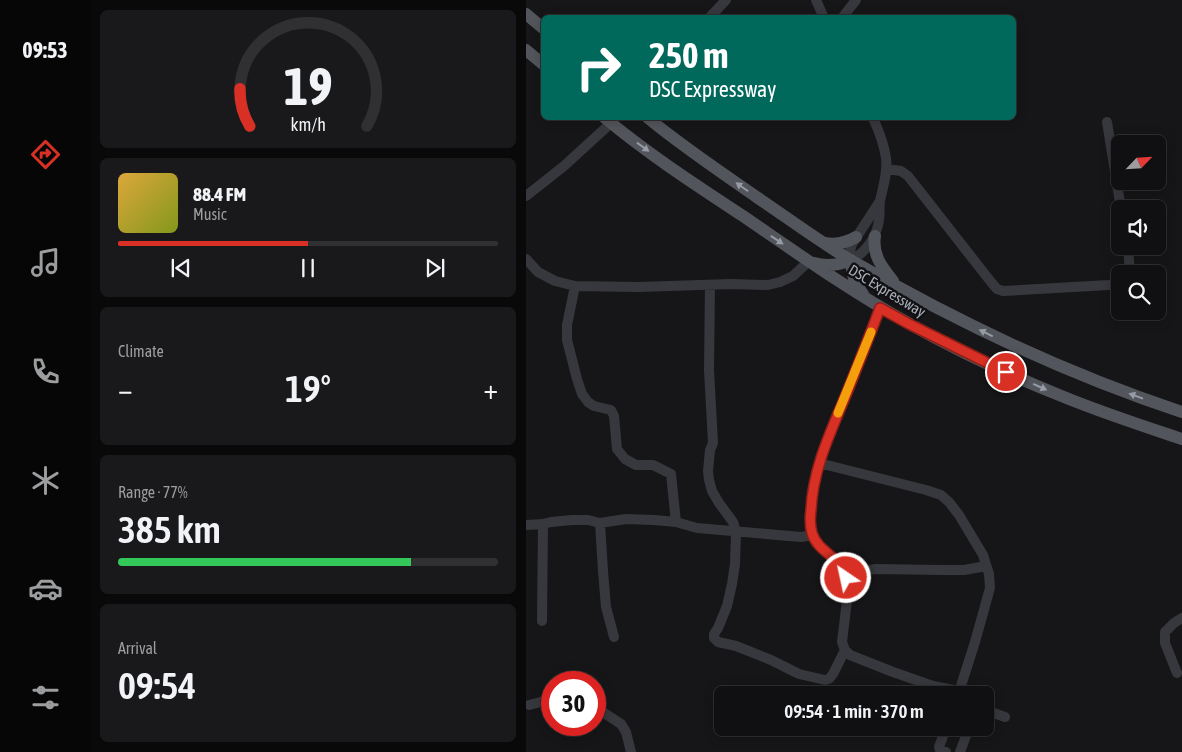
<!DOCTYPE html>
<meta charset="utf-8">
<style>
body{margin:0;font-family:"Asap Condensed",sans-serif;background:#19191b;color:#f1f3f6;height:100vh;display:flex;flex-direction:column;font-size:19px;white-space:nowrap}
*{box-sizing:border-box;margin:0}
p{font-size:16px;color:#9c9d9f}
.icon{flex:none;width:28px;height:28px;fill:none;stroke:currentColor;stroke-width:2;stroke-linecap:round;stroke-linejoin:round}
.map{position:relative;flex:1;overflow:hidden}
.side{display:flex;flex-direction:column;gap:10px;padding:10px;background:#09090a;width:436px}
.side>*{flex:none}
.banner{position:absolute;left:15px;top:15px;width:475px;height:105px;border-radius:8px;box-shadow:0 2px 12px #0003,0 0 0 1px #303032;background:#00695c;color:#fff;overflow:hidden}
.needle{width:32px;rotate:65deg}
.tools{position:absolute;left:585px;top:135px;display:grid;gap:10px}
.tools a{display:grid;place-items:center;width:55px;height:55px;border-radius:8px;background:#101012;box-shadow:0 2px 12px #0003,0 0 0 1px #303032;font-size:25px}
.speed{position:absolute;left:15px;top:671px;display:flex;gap:10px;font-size:25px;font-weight:700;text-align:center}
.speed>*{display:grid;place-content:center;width:65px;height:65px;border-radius:50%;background:#101012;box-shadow:0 2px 12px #0003,0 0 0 1px #303032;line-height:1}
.speed .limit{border:8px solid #d22;background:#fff;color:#111}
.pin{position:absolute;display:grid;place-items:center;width:42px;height:42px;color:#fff;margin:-21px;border:2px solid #fff;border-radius:50%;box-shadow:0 1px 5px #0007}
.me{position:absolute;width:55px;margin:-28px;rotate:326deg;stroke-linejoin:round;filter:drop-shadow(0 0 4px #0008)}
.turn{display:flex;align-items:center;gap:18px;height:105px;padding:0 25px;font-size:22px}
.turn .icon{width:65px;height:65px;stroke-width:2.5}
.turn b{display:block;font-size:35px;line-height:42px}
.big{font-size:38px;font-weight:600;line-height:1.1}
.side .tile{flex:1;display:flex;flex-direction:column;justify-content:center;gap:8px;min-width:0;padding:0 18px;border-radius:8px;background:#19191b}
.side .dial{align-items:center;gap:0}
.dial svg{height:130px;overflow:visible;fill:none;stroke:#303032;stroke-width:7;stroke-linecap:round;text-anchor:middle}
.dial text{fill:#f1f3f6;stroke:none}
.song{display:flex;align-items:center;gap:15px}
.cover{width:60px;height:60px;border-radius:8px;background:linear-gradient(135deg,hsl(40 70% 55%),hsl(70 70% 35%))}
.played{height:5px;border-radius:2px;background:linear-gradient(90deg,#d93025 50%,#303032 50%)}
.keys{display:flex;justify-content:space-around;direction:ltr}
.heat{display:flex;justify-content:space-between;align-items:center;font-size:28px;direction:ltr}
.charge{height:8px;border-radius:4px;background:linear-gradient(90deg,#34c759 77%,#303032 0)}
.trip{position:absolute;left:188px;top:686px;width:280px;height:50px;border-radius:8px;background:#101012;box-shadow:0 2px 12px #0003,0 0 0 1px #303032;font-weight:600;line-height:50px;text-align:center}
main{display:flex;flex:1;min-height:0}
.tabs{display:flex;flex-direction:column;width:90px;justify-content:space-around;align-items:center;background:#060607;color:#9c9d9f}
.tabs .icon{width:35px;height:35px}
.tabs .active{color:#d93025}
.tabs b{font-size:22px;color:#f1f3f6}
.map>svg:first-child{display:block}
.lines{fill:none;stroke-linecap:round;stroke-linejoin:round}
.minor{stroke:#37383d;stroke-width:10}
.major{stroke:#53555c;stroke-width:12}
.oneway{fill:#979ba6}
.route-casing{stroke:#8d1f18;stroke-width:12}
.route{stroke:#d93025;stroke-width:9}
.slow{stroke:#f59e0b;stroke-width:9}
.labels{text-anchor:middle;stroke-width:5;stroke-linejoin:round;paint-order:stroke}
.street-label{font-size:15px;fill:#a8adb8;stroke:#111113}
</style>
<main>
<nav class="tabs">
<b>09:53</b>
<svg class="icon active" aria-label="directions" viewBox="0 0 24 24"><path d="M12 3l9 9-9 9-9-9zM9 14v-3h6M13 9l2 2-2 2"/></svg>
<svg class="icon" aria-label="music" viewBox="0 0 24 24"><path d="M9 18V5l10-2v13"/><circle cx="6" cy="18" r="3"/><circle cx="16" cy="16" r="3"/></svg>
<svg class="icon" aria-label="phone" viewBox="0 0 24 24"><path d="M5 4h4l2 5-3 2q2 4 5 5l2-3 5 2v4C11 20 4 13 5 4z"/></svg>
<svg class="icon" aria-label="climate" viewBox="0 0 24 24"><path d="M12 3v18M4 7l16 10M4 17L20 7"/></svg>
<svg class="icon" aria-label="car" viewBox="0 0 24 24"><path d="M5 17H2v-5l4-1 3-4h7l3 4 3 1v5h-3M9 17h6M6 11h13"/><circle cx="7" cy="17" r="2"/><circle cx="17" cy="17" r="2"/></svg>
<svg class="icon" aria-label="filters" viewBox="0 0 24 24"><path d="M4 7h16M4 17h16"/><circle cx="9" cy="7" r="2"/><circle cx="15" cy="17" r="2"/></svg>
</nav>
<section class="side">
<div class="tile dial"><svg viewBox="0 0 100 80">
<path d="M14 69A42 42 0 1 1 86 69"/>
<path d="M14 69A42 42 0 0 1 8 46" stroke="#d93025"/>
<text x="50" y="56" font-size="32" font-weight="700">19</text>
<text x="50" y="72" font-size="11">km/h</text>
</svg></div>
<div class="tile">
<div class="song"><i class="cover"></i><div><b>88.4 FM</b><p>Music</p></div></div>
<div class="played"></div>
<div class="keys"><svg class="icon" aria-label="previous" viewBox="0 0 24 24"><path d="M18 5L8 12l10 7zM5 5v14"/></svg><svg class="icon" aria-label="pause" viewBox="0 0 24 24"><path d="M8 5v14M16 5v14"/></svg><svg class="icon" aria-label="next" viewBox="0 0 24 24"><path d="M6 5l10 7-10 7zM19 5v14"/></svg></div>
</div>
<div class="tile"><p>Climate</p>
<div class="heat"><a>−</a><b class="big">19°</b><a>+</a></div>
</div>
<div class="tile"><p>Range · 77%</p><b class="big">385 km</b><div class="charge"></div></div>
<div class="tile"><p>Arrival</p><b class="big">09:54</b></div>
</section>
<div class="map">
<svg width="656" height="752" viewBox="0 0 656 752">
<rect width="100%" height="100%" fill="#161618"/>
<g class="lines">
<path class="minor" d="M 290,0 L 298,18
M 183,18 L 200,0
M 316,18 L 330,0
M 347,118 C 353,131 358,144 360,158 C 362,173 357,186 354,201 C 353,207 354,214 353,220 C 351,236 340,253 325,260 L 324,251 L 326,244 L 354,201
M 581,122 L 595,209
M 360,169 L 375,171 L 382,176 L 465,282 L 471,289 L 477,291 L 583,285 L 594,283
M 0,196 L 38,166 L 85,123
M 602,246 L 604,274
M 0,259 L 12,272 L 29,281 L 49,286 L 113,287 L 205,284 L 242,285 L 254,282 L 267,276 L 283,261
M 184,285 L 183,370 L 187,443 L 184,450 L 182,471 L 183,480 L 186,491 L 193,503 L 207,522 L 210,532 L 209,564 L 206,584 L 201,606 L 192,628 L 188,634 L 188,638 L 192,642 L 210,646 L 245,660 L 273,674 L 299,680 L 303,679 L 307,674 L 319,650
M 49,286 L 41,325 L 41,340 L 51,379 L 56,394 L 62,402 L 68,406 L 85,410 L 88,416 L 91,449 L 99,459 L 110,465 L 127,465 L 145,474 L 150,522
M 354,308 L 293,463 L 286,494 L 284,516 L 285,532 L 290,542 L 314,564 L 318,570 L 320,577 L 322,592 L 316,642 L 319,650 L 324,655 L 367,672 L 407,686 L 433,691
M 293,463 L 400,490 L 415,495 L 423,502 L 433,515 L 457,555 L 463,574 L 464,588 L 449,642 L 432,695
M 74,523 L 77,571 L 80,607 L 88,637
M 0,525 L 17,524 L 25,522 L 46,520 L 62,520 L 74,523 L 100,519 L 128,520 L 150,522 L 171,528 L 275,537 L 287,535
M 318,570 L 327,569 L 337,571 L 350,569 L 416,570 L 438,570 L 460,566
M 16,621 L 17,524
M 651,673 L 639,643 L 639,632 L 648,623 L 656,618
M 3,705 L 26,699
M 69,707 L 95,724 L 100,732 L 105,752
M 459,710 L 479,717
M 420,752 L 414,750 L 413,747 L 420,728
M 434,752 L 443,728"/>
<path class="major" d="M 0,14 L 18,29
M 0,50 L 18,65
M 79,118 C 122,154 170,185 217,216 C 271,253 324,291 382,323 C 432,351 485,376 538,397 C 577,413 617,426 656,439
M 122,118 C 157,147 195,172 232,198 C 263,219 294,242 326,261 C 431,322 541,374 656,412
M 349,236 C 346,255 356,267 367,281
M 299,243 C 311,245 320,243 330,237
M 288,263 C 301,267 313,265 325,260 C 326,274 328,283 337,294"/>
</g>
<defs><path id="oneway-solid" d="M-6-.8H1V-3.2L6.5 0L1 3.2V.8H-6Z" transform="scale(1.25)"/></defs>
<g class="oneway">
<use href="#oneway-solid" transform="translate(117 147) rotate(36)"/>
<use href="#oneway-solid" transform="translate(216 187) rotate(-145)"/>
<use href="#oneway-solid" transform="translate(251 240) rotate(34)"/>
<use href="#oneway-solid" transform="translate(460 333) rotate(-154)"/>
<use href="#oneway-solid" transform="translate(514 387) rotate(24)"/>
<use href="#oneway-solid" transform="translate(610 396) rotate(-160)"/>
</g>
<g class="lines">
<g class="route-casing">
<path id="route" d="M 320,578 C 315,556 292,553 286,533 C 284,526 284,517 285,510 C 287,467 306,429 322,390 C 333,362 344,335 354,308 L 383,324 L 480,372"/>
</g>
<use href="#route" class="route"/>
<path class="slow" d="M 312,413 L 345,332"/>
</g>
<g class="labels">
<g class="street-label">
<text transform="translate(361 291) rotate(31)" y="5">DSC Expressway</text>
</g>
</g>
</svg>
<div class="tools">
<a><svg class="needle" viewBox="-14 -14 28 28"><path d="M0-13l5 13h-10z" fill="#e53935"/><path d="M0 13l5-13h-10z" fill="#9c9d9f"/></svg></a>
<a><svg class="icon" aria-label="sound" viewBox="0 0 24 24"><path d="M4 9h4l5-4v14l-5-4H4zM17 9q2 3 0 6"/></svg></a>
<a><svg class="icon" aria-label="search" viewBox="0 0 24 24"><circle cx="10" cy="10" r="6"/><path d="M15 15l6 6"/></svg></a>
</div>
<div class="speed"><div class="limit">30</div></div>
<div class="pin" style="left:480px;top:372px;background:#d93025"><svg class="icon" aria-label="arrive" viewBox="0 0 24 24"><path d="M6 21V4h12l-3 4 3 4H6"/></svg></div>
<svg class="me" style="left:320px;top:578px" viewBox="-20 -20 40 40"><circle r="17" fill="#d93025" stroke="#fff" stroke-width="3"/><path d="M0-11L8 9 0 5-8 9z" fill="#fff"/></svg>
<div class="trip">09:54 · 1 min · 370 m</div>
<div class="banner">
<div class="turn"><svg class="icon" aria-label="right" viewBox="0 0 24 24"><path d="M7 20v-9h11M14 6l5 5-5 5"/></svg><div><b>250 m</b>DSC Expressway</div></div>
</div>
</div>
</main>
